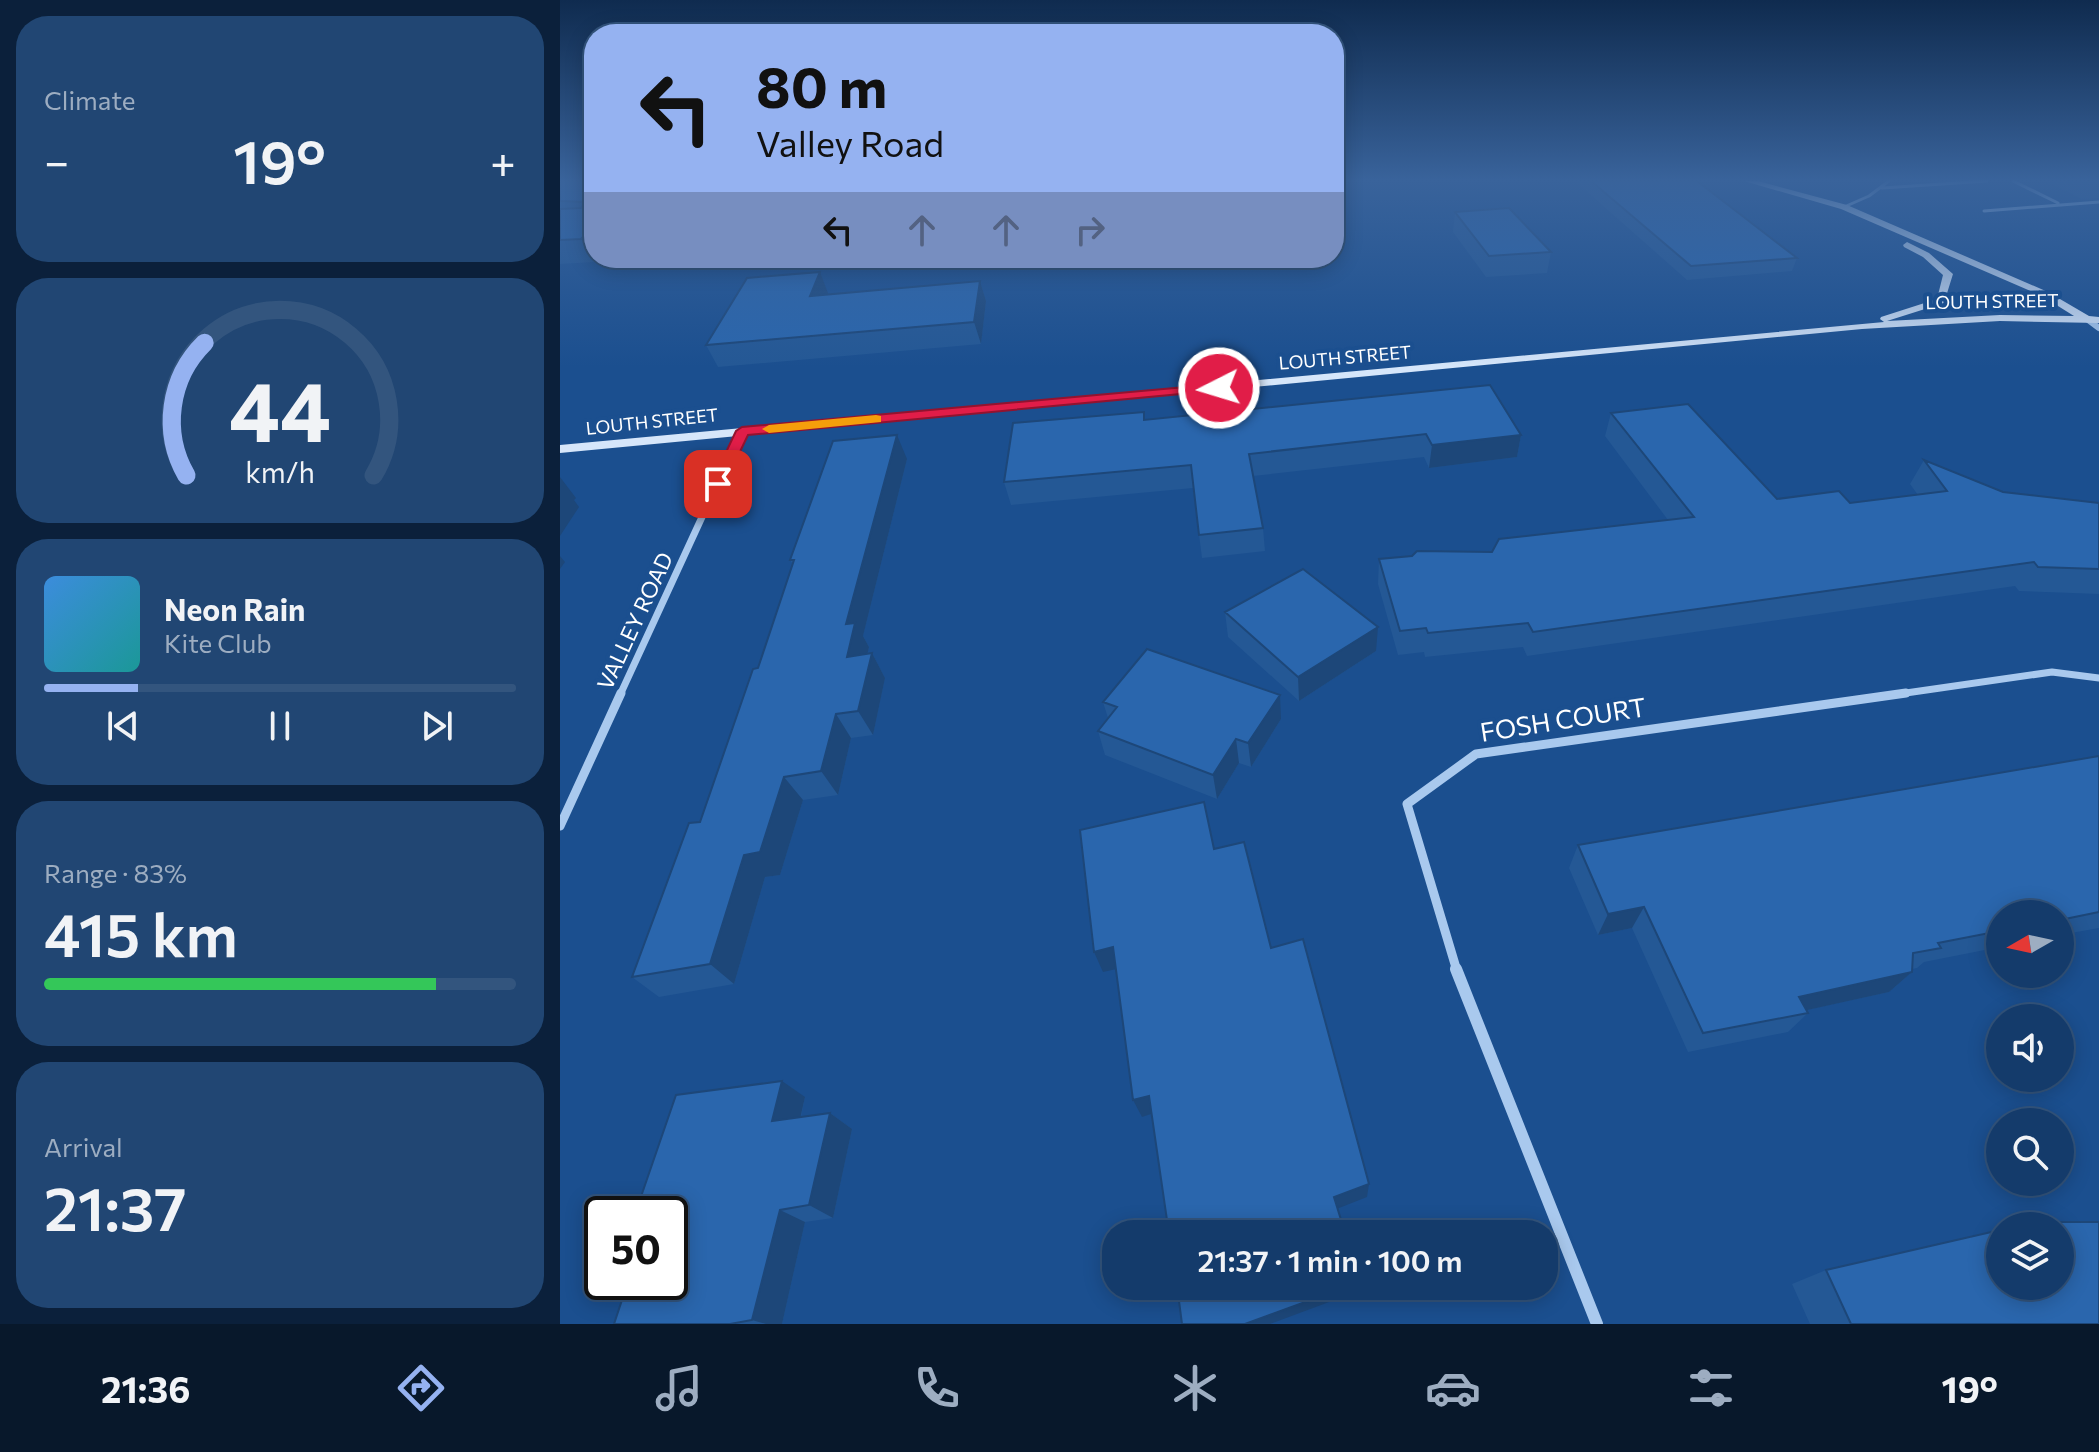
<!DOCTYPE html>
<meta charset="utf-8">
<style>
body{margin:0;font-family:Commissioner,sans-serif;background:#214673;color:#f1f3f6;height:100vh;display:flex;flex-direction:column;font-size:30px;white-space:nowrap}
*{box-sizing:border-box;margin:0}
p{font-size:26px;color:#9dadc1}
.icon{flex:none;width:44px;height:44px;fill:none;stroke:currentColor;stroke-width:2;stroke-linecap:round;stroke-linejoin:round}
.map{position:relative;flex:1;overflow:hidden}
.details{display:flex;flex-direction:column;gap:16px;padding:16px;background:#0b203b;width:560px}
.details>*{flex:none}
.top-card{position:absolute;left:24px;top:24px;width:760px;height:244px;border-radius:32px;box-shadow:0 4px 20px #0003,0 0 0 2px #33557e;background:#95b2f1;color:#111;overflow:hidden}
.needle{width:52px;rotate:261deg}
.controls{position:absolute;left:1426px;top:900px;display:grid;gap:16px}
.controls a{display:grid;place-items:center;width:88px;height:88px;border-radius:50%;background:#143b6b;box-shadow:0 4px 20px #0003,0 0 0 2px #33557e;font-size:40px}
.speed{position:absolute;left:24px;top:1196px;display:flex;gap:16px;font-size:40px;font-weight:700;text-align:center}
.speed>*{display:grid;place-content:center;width:104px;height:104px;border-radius:50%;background:#143b6b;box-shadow:0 4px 20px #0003,0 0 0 2px #33557e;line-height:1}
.speed .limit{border:4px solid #111;border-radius:12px;background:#fff;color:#111}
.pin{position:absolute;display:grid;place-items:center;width:68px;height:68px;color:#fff;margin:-34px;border-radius:16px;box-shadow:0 4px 12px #0006}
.me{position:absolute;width:88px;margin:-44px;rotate:265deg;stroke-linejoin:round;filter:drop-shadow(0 0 6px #0008)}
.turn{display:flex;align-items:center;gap:28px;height:168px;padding:0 40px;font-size:36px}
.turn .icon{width:104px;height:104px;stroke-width:2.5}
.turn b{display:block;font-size:56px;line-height:68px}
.lanes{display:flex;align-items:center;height:76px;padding:0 40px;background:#0003;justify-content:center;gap:40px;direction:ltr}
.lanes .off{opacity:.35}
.big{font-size:60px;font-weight:600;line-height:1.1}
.details .card{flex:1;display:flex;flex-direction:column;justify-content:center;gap:12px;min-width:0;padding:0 28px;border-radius:32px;background:#214673}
.details .dial{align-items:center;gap:0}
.dial svg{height:208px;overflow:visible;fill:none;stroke:#33557e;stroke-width:7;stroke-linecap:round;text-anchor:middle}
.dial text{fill:#f1f3f6;stroke:none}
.song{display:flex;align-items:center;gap:24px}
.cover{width:96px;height:96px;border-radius:12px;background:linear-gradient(135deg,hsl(210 70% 55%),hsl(180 70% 35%))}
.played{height:8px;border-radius:4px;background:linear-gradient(90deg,#95b2f1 20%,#33557e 20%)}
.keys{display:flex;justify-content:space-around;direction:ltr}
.heat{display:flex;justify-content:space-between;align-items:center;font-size:44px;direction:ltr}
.charge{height:12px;border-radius:6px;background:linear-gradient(90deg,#34c759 83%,#33557e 0)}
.trip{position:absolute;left:542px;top:1220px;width:456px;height:80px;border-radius:32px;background:#143b6b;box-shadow:0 4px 20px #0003,0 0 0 2px #33557e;font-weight:600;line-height:80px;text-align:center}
.tabs{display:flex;height:128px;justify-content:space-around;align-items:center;background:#08182b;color:#9dadc1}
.tabs .icon{width:56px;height:56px}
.tabs .selected{color:#95b2f1}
.tabs b{font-size:36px;color:#f1f3f6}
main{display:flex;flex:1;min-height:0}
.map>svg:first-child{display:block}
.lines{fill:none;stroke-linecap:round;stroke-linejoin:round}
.lane{stroke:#a9c9ee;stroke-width:3}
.street-far3{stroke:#a9c9ee;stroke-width:6}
.street-far2{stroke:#a9c9ee;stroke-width:7}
.street-far1{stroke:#a9c9ee;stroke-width:9}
.street{stroke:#a9c9ee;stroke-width:12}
.secondary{fill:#d6e6fa;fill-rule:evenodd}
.wall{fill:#245895}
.shaded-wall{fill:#1d4779}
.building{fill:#2a66ad;stroke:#1d4779;stroke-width:2}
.route{fill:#e11d48;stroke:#92132f;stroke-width:2}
.slow{fill:#f59e0b}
.labels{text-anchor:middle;stroke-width:8;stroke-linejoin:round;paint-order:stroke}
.far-street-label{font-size:18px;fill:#fff;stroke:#1b4f8f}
.street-label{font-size:22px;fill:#fff;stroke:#1b4f8f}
.near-street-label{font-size:26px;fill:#fff;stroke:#1b4f8f}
</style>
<main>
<section class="details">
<div class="card"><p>Climate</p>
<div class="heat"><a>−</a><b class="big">19°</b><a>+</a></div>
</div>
<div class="card dial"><svg viewBox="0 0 100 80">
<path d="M14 69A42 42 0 1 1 86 69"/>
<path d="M14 69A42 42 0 0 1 21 18" stroke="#95b2f1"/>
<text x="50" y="56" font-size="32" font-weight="700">44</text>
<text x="50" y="72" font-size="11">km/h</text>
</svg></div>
<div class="card">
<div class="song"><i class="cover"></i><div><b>Neon Rain</b><p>Kite Club</p></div></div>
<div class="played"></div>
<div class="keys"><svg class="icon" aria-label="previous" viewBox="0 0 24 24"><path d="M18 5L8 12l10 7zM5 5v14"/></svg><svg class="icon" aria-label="pause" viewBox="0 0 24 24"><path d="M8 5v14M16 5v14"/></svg><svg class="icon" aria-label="next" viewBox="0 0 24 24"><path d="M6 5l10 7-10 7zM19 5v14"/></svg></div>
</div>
<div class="card"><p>Range · 83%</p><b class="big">415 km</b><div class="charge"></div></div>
<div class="card"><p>Arrival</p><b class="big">21:37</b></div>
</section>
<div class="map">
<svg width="1539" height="1324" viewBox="0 0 1539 1324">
<rect width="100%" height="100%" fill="#1b4f8f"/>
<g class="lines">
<path class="lane" d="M 1453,181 L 1498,203
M 1322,188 L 1427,181
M 1284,207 L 1309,196 L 1329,181
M 1424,211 L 1539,202"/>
<path class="street-far3" d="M 1527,319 L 1539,328
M 159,480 L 182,431"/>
<path class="street-far2" d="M 60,695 L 160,478
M 1332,695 L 1492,672 L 1539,678"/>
<path class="street-far1" d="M 0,826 L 61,693
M 897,971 L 847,804 L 916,754 L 1346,693"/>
<path class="street" d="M 896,969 L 1037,1324"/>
<path class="secondary" d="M 1184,181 L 1198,181 L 1287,205 L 1488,292 L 1529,316 L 1539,317 L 1539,323 L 1440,321 L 1302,329 L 0,453 L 0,445 L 1324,322 L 1320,319 L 1321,317 L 1377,299 L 1383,275 L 1363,257 L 1344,247 L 1343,245 L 1347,242 L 1369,253 L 1393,274 L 1384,303 L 1327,321 L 1440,315 L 1514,316 L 1482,296 L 1281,209 Z"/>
</g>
<path class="wall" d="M 0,181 L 34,181 L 35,262 L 0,264 Z
M 1015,181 L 1137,181 L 1237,258 L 1232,271 L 1127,280 Z
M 1485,181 L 1539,181 L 1539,198 L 1522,199 Z
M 895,212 L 991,252 L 987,273 L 926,277 L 893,232 Z
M 260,272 L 268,294 L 420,281 L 426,301 L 421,344 L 158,367 L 146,345 Z
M 1051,413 L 1217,499 L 1290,503 L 1358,495 L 1350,484 L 1364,460 L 1443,492 L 1539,503 L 1539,594 L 1459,591 L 1455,586 L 967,656 L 963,647 L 865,657 L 864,652 L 838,655 L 818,584 L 819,559 L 932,552 L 1108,520 L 1045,436 Z
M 585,420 L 961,435 L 957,457 L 869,468 L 864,457 L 693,476 L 703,528 L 705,551 L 642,558 L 633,488 L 451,505 L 444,482 Z
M 347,459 L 303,636 L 309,647 L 307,654 L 312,653 L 325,678 L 313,735 L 291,738 L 278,795 L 243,800 L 220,875 L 205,877 L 174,984 L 99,997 L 72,977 L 140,822 L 198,668 L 233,564 L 230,560 Z
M 665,612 L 816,651 L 739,701 L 668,637 Z
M 543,702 L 721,719 L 691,767 L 679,763 L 657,799 L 545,755 L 538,731 L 548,718 Z
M 1539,756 L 1539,928 L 1500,935 L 1500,914 L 1440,914 L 1440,947 L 1364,962 L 1357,968 L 1352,969 L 1352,972 L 1329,992 L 1246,1010 L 1248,1013 L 1228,1032 L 1128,1052 L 1072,928 L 1038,935 L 1009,868 L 1018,845 Z
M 245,1097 L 241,1117 L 270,1113 L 292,1129 L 273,1218 L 245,1222 L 222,1324 L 54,1324 Z
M 1266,1270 L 1539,1324 L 1250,1324 L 1232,1284 Z"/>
<path class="shaded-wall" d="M 34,225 L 34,258 L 39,258 L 35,262 L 21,239 Z
M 260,272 L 268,293 L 259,316 L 250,296 Z
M 420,281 L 426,301 L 421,344 L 414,322 Z
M 337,435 L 347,459 L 303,636 L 309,647 L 301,681 L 287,657 L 286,624 Z
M 961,435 L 957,457 L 869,468 L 872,445 Z
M 0,477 L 16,498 L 14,500 L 19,507 L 0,536 Z
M 0,556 L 5,562 L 0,569 Z
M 818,627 L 816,651 L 739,701 L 738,677 Z
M 312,653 L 325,678 L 313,735 L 298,711 Z
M 720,695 L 721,719 L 691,767 L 688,743 Z
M 276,714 L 291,738 L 278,795 L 261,771 Z
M 676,739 L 679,763 L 657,799 L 653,775 Z
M 224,777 L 243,800 L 220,875 L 205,877 L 174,984 L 150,964 L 184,855 Z
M 1084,907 L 1072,928 L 1038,935 L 1048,914 Z
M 553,947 L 561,968 L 543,972 L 534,952 Z
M 1352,972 L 1329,992 L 1220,1016 L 1239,997 Z
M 222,1081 L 245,1097 L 236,1137 L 212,1121 Z
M 589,1096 L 597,1112 L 582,1117 L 573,1100 Z
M 270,1113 L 292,1129 L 273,1218 L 249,1205 Z
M 809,1184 L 807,1197 L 774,1210 L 774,1197 Z
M 220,1210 L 245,1222 L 222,1324 L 206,1324 L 192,1320 Z
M 782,1223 L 782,1234 L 765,1234 L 765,1229 Z
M 781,1289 L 780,1298 L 710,1324 L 685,1324 Z"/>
<path class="building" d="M 0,181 L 34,181 L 34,225 L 21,239 L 0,240 L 0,209 L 21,208 L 25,202 L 0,201 Z
M 1031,181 L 1137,181 L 1237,258 L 1131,266 Z
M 949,208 L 991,252 L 929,256 L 895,212 Z
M 260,272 L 250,296 L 420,281 L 414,322 L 146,345 L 187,278 Z
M 930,385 L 961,435 L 872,445 L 866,434 L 689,454 L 703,528 L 639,535 L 631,465 L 444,482 L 453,423 L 584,412 L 584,420 Z
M 1128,404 L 1217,499 L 1279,491 L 1290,503 L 1387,491 L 1364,460 L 1443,492 L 1539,503 L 1539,569 L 1478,567 L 1474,562 L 973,632 L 968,623 L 868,633 L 866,628 L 840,631 L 819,559 L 852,556 L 857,551 L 932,552 L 939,539 L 1134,517 L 1051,413 Z
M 337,435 L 286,624 L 295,623 L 287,657 L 312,653 L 298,711 L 276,714 L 261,771 L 224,777 L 200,852 L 184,855 L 150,964 L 72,977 L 129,823 L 140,822 L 193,669 L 198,668 L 234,560 L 230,560 L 273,441 Z
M 743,569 L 818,627 L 738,677 L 665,612 Z
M 587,649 L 720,695 L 688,743 L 676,739 L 653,775 L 538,731 L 557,707 L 543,702 Z
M 1539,756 L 1539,912 L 1500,920 L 1500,914 L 1440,914 L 1440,931 L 1378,943 L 1381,948 L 1353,953 L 1352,972 L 1239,997 L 1248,1013 L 1143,1033 L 1084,907 L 1048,914 L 1018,845 Z
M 644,802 L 654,849 L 684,842 L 711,948 L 743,939 L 809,1184 L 774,1197 L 782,1223 L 765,1229 L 766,1234 L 609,1234 L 589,1096 L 573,1100 L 553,947 L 534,952 L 520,830 Z
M 222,1081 L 212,1121 L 270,1113 L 249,1205 L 220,1210 L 192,1320 L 170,1324 L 54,1324 L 68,1282 L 110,1282 L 110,1214 L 75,1214 L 116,1095 Z
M 1476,1222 L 1539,1222 L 1539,1324 L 1291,1324 L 1266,1270 L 1440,1230 L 1440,1286 L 1500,1286 L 1500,1226 L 1458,1226 Z
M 617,1286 L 780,1286 L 781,1289 L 685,1324 L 622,1324 Z"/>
<linearGradient id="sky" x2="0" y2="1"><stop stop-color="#0f2b4f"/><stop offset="0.49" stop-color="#39639b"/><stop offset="1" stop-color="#39639b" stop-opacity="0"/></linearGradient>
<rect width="1539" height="367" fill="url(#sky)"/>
<path class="route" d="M 659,384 L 663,385 L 663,390 L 188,435 L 163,487 L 151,484 L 176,431 L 182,427 Z"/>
<path class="slow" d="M 316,415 L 321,416 L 321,422 L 209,433 L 202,429 L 209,425 Z"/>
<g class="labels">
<g class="far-street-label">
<text transform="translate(1432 302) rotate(-1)" y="6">LOUTH STREET</text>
<text transform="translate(785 358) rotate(-5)" y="6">LOUTH STREET</text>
<text transform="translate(92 422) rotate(-6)" y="6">LOUTH STREET</text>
</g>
<g class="street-label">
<text transform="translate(75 621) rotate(-65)" y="8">VALLEY ROAD</text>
</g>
<g class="near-street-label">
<text transform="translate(1003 720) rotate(-9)" y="9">FOSH COURT</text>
</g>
</g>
</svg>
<div class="controls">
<a><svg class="needle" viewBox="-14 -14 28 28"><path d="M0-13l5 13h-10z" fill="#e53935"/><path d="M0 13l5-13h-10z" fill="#9dadc1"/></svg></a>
<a><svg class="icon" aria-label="sound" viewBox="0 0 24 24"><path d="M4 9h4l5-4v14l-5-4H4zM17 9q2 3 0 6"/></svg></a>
<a><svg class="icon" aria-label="search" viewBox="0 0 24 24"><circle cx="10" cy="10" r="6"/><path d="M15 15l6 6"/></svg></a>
<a><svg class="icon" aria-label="layers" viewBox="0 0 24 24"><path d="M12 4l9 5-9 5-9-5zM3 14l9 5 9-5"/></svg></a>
</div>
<div class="speed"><div class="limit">50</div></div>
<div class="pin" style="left:158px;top:484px;background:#d93025"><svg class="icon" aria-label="arrive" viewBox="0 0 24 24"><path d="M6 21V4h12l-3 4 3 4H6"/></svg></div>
<svg class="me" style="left:659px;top:388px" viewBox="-20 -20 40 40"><circle r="17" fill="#e11d48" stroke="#fff" stroke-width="3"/><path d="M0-11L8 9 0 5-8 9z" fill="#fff"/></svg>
<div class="trip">21:37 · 1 min · 100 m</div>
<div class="top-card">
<div class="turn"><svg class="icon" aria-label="left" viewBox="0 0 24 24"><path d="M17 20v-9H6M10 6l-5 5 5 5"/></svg><div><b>80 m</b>Valley Road</div></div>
<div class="lanes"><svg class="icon" aria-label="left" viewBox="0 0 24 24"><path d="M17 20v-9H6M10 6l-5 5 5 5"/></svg><svg class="icon off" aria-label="ahead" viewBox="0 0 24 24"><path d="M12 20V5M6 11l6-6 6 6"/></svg><svg class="icon off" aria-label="ahead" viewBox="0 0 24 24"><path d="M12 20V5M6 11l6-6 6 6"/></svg><svg class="icon off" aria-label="right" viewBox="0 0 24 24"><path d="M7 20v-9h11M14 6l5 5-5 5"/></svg></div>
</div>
</div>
</main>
<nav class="tabs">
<b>21:36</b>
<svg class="icon selected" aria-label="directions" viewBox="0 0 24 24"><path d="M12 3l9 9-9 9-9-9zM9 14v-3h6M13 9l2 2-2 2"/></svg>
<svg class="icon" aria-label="music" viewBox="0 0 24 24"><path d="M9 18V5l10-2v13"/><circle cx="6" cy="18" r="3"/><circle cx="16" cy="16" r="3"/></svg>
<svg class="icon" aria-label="phone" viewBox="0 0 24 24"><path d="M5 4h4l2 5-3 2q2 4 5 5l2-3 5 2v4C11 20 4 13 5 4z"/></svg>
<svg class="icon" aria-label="climate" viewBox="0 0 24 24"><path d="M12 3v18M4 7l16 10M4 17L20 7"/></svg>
<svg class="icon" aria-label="car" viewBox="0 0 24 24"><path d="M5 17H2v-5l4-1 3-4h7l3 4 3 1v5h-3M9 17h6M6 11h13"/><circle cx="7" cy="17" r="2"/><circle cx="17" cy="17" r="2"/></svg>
<svg class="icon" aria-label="filters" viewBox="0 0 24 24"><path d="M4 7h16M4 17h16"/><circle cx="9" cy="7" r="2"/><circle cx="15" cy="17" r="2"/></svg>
<b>19°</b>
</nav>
